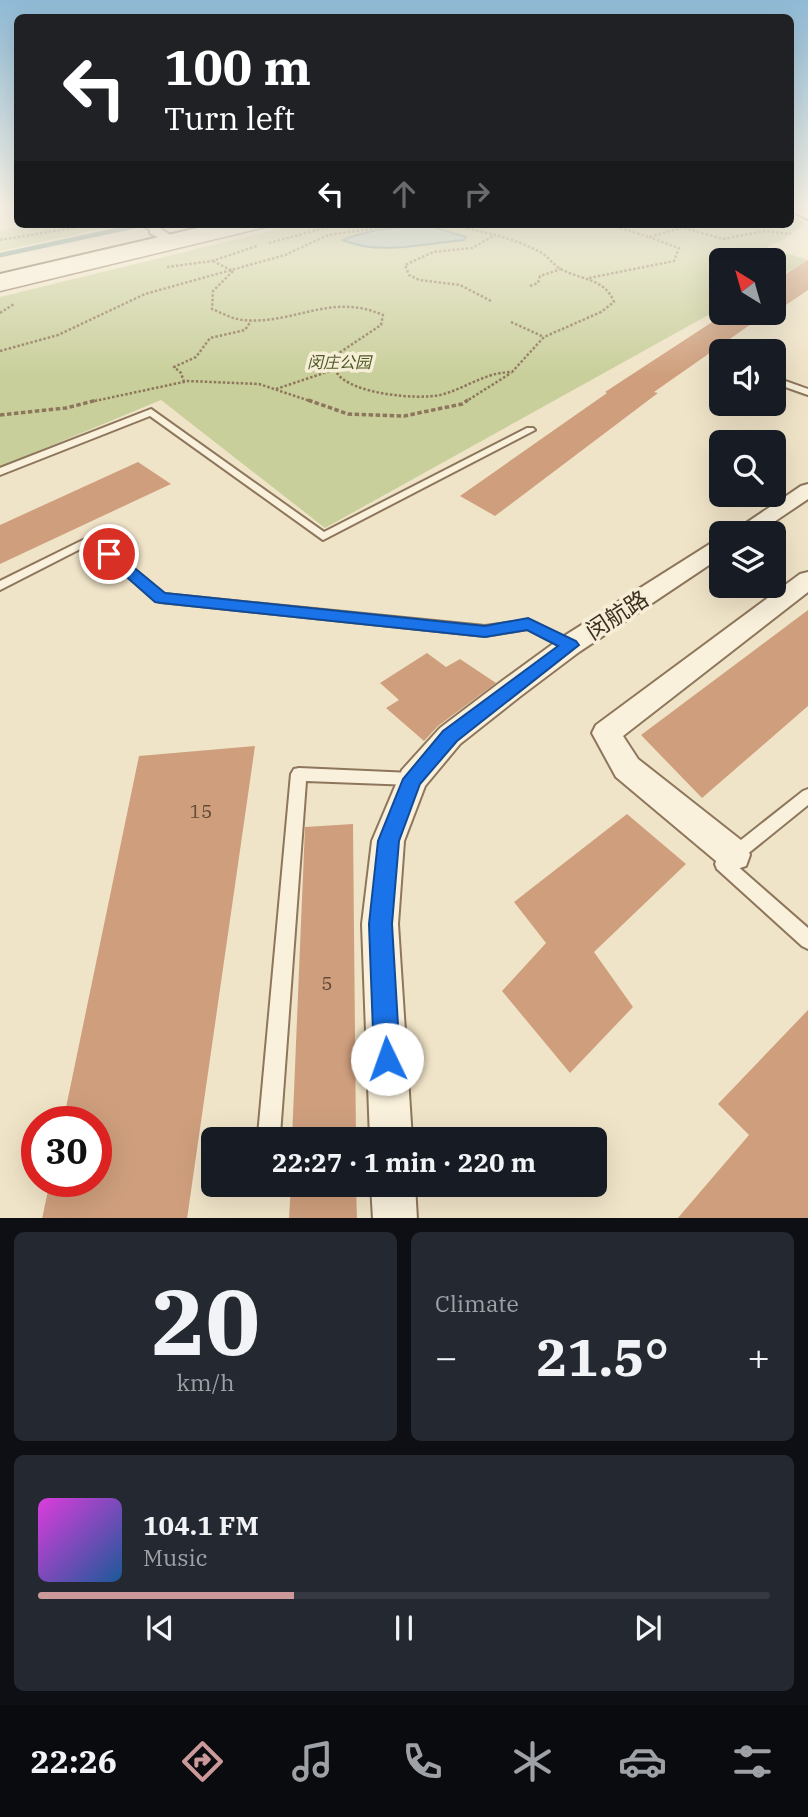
<!DOCTYPE html>
<meta charset="utf-8">
<style>
body{margin:0;font-family:"IBM Plex Serif","Noto Sans SC",serif;background:#242831;color:#f1f3f6;height:100vh;display:flex;flex-direction:column;font-size:26px;white-space:nowrap}
*{box-sizing:border-box;margin:0}
p{font-size:23px;color:#9ea1a6}
.icon{flex:none;width:38px;height:38px;fill:none;stroke:currentColor;stroke-width:2;stroke-linecap:round;stroke-linejoin:round}
.map{position:relative;height:1218px;overflow:hidden}
.details{display:flex;flex-direction:column;gap:14px;padding:14px;background:#0d0f14;flex:1}
.details>*{flex:none}
.guide{position:absolute;left:14px;top:14px;width:780px;height:214px;border-radius:10px;box-shadow:0 7px 28px #0002;background:#202124;color:#fff;overflow:hidden}
.needle{width:46px;rotate:323deg}
.controls{position:absolute;left:709px;top:248px;display:grid;gap:14px}
.controls a{display:grid;place-items:center;width:77px;height:77px;border-radius:10px;background:#171b24;box-shadow:0 7px 28px #0002;font-size:35px}
.speed{position:absolute;left:21px;top:1106px;display:flex;gap:14px;font-size:35px;font-weight:700;text-align:center}
.speed>*{display:grid;place-content:center;width:91px;height:91px;border-radius:50%;background:#171b24;box-shadow:0 7px 28px #0002;line-height:1}
.speed .limit{border:10px solid #d22;background:#fff;color:#111}
.pin{position:absolute;display:grid;place-items:center;width:60px;height:60px;color:#fff;margin:-30px;border:4px solid #fff;border-radius:50%;box-shadow:0 2px 7px #0007}
.me{position:absolute;width:77px;margin:-38px;rotate:357deg;stroke-linejoin:round;filter:drop-shadow(0 0 5px #0008)}
.turn{display:flex;align-items:center;gap:24px;height:147px;padding:0 35px;font-size:32px}
.turn .icon{width:91px;height:91px;stroke-width:2.5}
.turn b{display:block;font-size:49px;line-height:60px}
.lanes{display:flex;align-items:center;height:66px;padding:0 35px;background:#0003;justify-content:center;gap:35px;direction:ltr}
.lanes .off{opacity:.35}
.big{font-size:52px;font-weight:700;line-height:1.1}
.details .widget{flex:1;display:flex;flex-direction:column;justify-content:center;gap:10px;min-width:0;padding:0 24px;border-radius:10px;background:#242831}
.details .dial{align-items:center;gap:0}
.dial b{font-size:91px;line-height:1}
.song{display:flex;align-items:center;gap:21px}
.cover{width:84px;height:84px;border-radius:10px;background:linear-gradient(135deg,hsl(300 70% 55%),hsl(210 70% 35%))}
.played{height:7px;border-radius:4px;background:linear-gradient(90deg,#cc999b 35%,#363941 35%)}
.keys{display:flex;justify-content:space-around;direction:ltr}
.heat{display:flex;justify-content:space-between;align-items:center;font-size:38px;direction:ltr}
.details .tiles{flex:1;display:grid;gap:14px;grid-template-columns:1fr 1fr}
.widget:last-child{grid-column:span 2}
.trip{position:absolute;left:201px;top:1127px;width:406px;height:70px;border-radius:10px;background:#171b24;box-shadow:0 7px 28px #0002;font-weight:700;line-height:70px;text-align:center}
.tabs{display:flex;height:112px;justify-content:space-around;align-items:center;background:#090b0e;color:#9ea1a6}
.tabs .icon{width:49px;height:49px}
.tabs .on{color:#cc999b}
.tabs b{font-size:32px;color:#f1f3f6}
.map>svg:first-child{display:block}
.green{fill:#c9cf9b}
.water{fill:#a9c4bc;stroke:#6f938a;stroke-width:2}
.lines{fill:none;stroke-linecap:round;stroke-linejoin:round}
.stream{stroke:#6f938a;stroke-width:4.5}
.building{fill:#cf9f7d}
.service-casing{stroke:#8d765c;stroke-width:4}
.minor-casing{stroke:#8d765c;stroke-width:4}
.tertiary-casing{stroke:#8d765c;stroke-width:3}
.secondary-casing{stroke:#6f573f;stroke-width:4}
.path-far1{stroke:#8d765c;stroke-width:2.5;stroke-dasharray:2.5 2;stroke-linecap:butt}
.path{stroke:#8d765c;stroke-width:3.5;stroke-dasharray:4.5 2.5;stroke-linecap:butt}
.service{fill:#faf1dc;fill-rule:evenodd}
.minor{fill:#faf1dc;fill-rule:evenodd}
.tertiary{fill:#faf1dc;fill-rule:evenodd}
.secondary{fill:#faf1dc;fill-rule:evenodd}
.route{fill:#1a73e8;stroke:#114b97;stroke-width:2}
.labels{text-anchor:middle;stroke-width:7;stroke-linejoin:round;paint-order:stroke}
.far-park-label{font-size:16px;font-style:italic;fill:#4d5a26;stroke:#f7eed8}
.near-number-label{font-size:19px;fill:#624a37}
.near-street-label{font-size:23px;fill:#3d2e20;stroke:#f7eed8}
</style>
<div class="map">
<svg width="808" height="1219" viewBox="0 0 808 1219">
<rect width="100%" height="100%" fill="#f0e4c8"/>
<path class="green" d="M 791,214 L 805,223 L 784,239 L 767,247 L 808,260 L 774,279 L 774,261 L 721,261 L 721,308 L 325,528 L 161,400 L 0,467 L 0,297 L 299,224 L 791,224 Z
M 33,224 L 116,224 L 119,225 L 0,251 L 0,231 Z"/>
<path class="water" d="M 429,226 L 466,237 L 464,240 C 425,243 380,256 343,240 C 370,228 400,227 429,226 Z"/>
<g class="lines">
<path class="stream" d="M 1,255 L 145,224"/>
</g>
<path class="building" d="M 808,260 L 808,290 L 774,313 L 774,281 Z
M 726,313 L 767,313 L 654,392 L 658,393 L 495,516 L 460,496 L 607,393 L 605,392 Z
M 138,462 L 171,484 L 0,564 L 0,525 Z
M 808,610 L 808,706 L 702,798 L 641,735 Z
M 427,653 L 446,667 L 460,659 L 496,683 L 438,726 L 424,741 L 386,708 L 399,700 L 380,683 Z
M 255,746 L 187,1219 L 42,1219 L 50,1181 L 96,1181 L 96,1122 L 63,1122 L 139,756 Z
M 627,814 L 686,864 L 594,952 L 633,1007 L 570,1073 L 502,991 L 546,943 L 514,902 Z
M 353,824 L 356,1139 L 292,1139 L 305,827 Z
M 808,1010 L 808,1219 L 677,1219 L 749,1135 L 718,1104 Z
M 291,1185 L 356,1185 L 357,1219 L 289,1219 Z"/>
<g class="lines">
<g class="service-casing">
<path id="service" d="M 141,224 L 148,224 L 157,230 L 152,231 Z
M 774,377 L 808,389 L 808,395 L 774,383 Z
M 151,409 L 324,532 L 527,428 L 533,428 L 535,430 L 323,540 L 150,416 L 0,475 L 0,468 Z
M 91,536 L 95,537 L 164,594 L 485,626 L 529,620 L 575,642 L 576,645 L 575,648 L 565,648 L 528,629 L 485,636 L 161,602 L 157,601 L 90,544 L 0,590 L 0,581 Z
M 299,768 L 412,773 L 417,774 L 420,779 L 417,784 L 412,785 L 306,781 L 280,1135 L 278,1139 L 260,1139 L 258,1135 L 291,774 L 294,769 Z
M 808,789 L 808,805 L 735,864 L 808,928 L 808,949 L 802,946 L 717,869 L 715,864 L 717,859 L 803,791 Z"/>
</g>
<g class="minor-casing">
<path id="minor" d="M 791,205 L 808,211 L 808,219 L 791,211 Z
M 150,227 L 158,227 L 184,244 L 174,247 L 150,233 Z
M 808,484 L 808,499 L 756,534 L 730,534 L 801,486 Z
M 721,540 L 721,557 L 579,652 L 522,695 L 460,744 L 425,786 L 404,841 L 398,924 L 412,1139 L 370,1139 L 362,924 L 372,841 L 402,770 L 440,728 L 502,681 L 561,638 L 713,542 Z
M 808,572 L 808,592 L 623,736 L 638,759 L 746,844 L 750,855 L 746,866 L 734,870 L 722,866 L 616,777 L 592,733 L 596,725 L 800,574 Z
M 371,1185 L 415,1185 L 417,1219 L 373,1219 Z"/>
</g>
<g class="tertiary-casing">
<path id="tertiary" d="M 242,224 L 267,224 L 265,227 L 0,291 L 0,281 Z"/>
</g>
<g class="secondary-casing">
<path id="secondary" d="M 215,224 L 244,224 L 236,229 L 0,284 L 0,274 Z"/>
</g>
<path class="path-far1" d="M 607,224 L 649,237 L 695,224
M 684,228 L 723,239 L 765,231 L 791,234
M 0,240 L 96,224
M 269,243 L 339,224
M 213,261 L 233,271
M 167,267 L 212,261 L 257,246
M 233,271 L 213,291 L 212,309 C 222,313 232,319 243,320 C 294,325 331,292 383,315 L 381,325 L 333,357 C 334,362 334,368 337,373 C 351,394 417,400 440,395 C 465,389 485,372 512,372 L 544,337 L 601,312 L 614,302 C 605,278 580,280 561,269 C 553,265 548,256 540,252 C 510,236 478,231 446,224
M 589,278 L 674,261 L 679,248 L 649,237
M 530,286 L 538,283 L 540,276 L 561,269
M 491,301 L 460,285 L 419,280 L 409,275 L 405,265 L 433,252 L 472,248 L 495,235
M 0,313 L 14,304
M 511,322 L 544,337
M 0,351 L 58,335 L 145,294 L 285,255 L 328,235 L 405,224
M 184,382 L 181,373 L 174,367 L 196,357 L 210,338 L 245,330 L 251,321
M 276,389 L 336,369
M 90,402 L 188,381 L 259,384 L 313,402
M 465,402 L 511,373"/>
<path class="path" d="M 308,400 L 348,414 L 404,416 L 462,404 L 468,400
M 0,415 L 66,408 L 97,400"/>
<use href="#service" class="service"/>
<use href="#minor" class="minor"/>
<use href="#tertiary" class="tertiary"/>
<use href="#secondary" class="secondary"/>
</g>
<linearGradient id="sky" x2="0" y2="1"><stop stop-color="#8fbad6"/><stop offset="0.55" stop-color="#f8f3e6"/><stop offset="1" stop-color="#f8f3e6" stop-opacity="0"/></linearGradient>
<rect width="808" height="375" fill="url(#sky)"/>
<path class="route" d="M 109,549 L 114,551 L 165,593 L 485,626 L 528,618 L 576,641 L 579,645 L 457,741 L 420,784 L 399,841 L 392,924 L 400,1059 L 396,1068 L 387,1071 L 378,1068 L 374,1059 L 369,924 L 372,896 L 378,841 L 403,779 L 443,731 L 558,646 L 527,630 L 485,637 L 161,603 L 155,602 L 104,557 L 101,554 L 104,551 Z"/>
<g class="labels">
<g class="far-park-label">
<text x="339" y="368">闵庄公园</text>
</g>
<g class="near-number-label">
<text x="201" y="818">15</text>
<text x="327" y="990">5</text>
</g>
<g class="near-street-label">
<text transform="translate(617 615) rotate(-33)" y="8">闵航路</text>
</g>
</g>
</svg>
<div class="controls">
<a><svg class="needle" viewBox="-14 -14 28 28"><path d="M0-13l5 13h-10z" fill="#e53935"/><path d="M0 13l5-13h-10z" fill="#9ea1a6"/></svg></a>
<a><svg class="icon" aria-label="sound" viewBox="0 0 24 24"><path d="M4 9h4l5-4v14l-5-4H4zM17 9q2 3 0 6"/></svg></a>
<a><svg class="icon" aria-label="search" viewBox="0 0 24 24"><circle cx="10" cy="10" r="6"/><path d="M15 15l6 6"/></svg></a>
<a><svg class="icon" aria-label="layers" viewBox="0 0 24 24"><path d="M12 4l9 5-9 5-9-5zM3 14l9 5 9-5"/></svg></a>
</div>
<div class="speed"><div class="limit">30</div></div>
<div class="pin" style="left:109px;top:554px;background:#d93025"><svg class="icon" aria-label="arrive" viewBox="0 0 24 24"><path d="M6 21V4h12l-3 4 3 4H6"/></svg></div>
<svg class="me" style="left:387px;top:1059px" viewBox="-20 -20 40 40"><circle r="19" fill="#fff"/><path d="M0-13L10 11 0 6-10 11z" fill="#1a73e8"/></svg>
<div class="trip">22:27 · 1 min · 220 m</div>
<div class="guide">
<div class="turn"><svg class="icon" aria-label="left" viewBox="0 0 24 24"><path d="M17 20v-9H6M10 6l-5 5 5 5"/></svg><div><b>100 m</b>Turn left</div></div>
<div class="lanes"><svg class="icon" aria-label="left" viewBox="0 0 24 24"><path d="M17 20v-9H6M10 6l-5 5 5 5"/></svg><svg class="icon off" aria-label="ahead" viewBox="0 0 24 24"><path d="M12 20V5M6 11l6-6 6 6"/></svg><svg class="icon off" aria-label="right" viewBox="0 0 24 24"><path d="M7 20v-9h11M14 6l5 5-5 5"/></svg></div>
</div>
</div>
<section class="details">
<div class="tiles">
<div class="widget dial"><b>20</b><p>km/h</p></div>
<div class="widget"><p>Climate</p>
<div class="heat"><a>−</a><b class="big">21.5°</b><a>+</a></div>
</div>
<div class="widget">
<div class="song"><i class="cover"></i><div><b>104.1 FM</b><p>Music</p></div></div>
<div class="played"></div>
<div class="keys"><svg class="icon" aria-label="previous" viewBox="0 0 24 24"><path d="M18 5L8 12l10 7zM5 5v14"/></svg><svg class="icon" aria-label="pause" viewBox="0 0 24 24"><path d="M8 5v14M16 5v14"/></svg><svg class="icon" aria-label="next" viewBox="0 0 24 24"><path d="M6 5l10 7-10 7zM19 5v14"/></svg></div>
</div>
</div>
</section>
<nav class="tabs">
<b>22:26</b>
<svg class="icon on" aria-label="directions" viewBox="0 0 24 24"><path d="M12 3l9 9-9 9-9-9zM9 14v-3h6M13 9l2 2-2 2"/></svg>
<svg class="icon" aria-label="music" viewBox="0 0 24 24"><path d="M9 18V5l10-2v13"/><circle cx="6" cy="18" r="3"/><circle cx="16" cy="16" r="3"/></svg>
<svg class="icon" aria-label="phone" viewBox="0 0 24 24"><path d="M5 4h4l2 5-3 2q2 4 5 5l2-3 5 2v4C11 20 4 13 5 4z"/></svg>
<svg class="icon" aria-label="climate" viewBox="0 0 24 24"><path d="M12 3v18M4 7l16 10M4 17L20 7"/></svg>
<svg class="icon" aria-label="car" viewBox="0 0 24 24"><path d="M5 17H2v-5l4-1 3-4h7l3 4 3 1v5h-3M9 17h6M6 11h13"/><circle cx="7" cy="17" r="2"/><circle cx="17" cy="17" r="2"/></svg>
<svg class="icon" aria-label="filters" viewBox="0 0 24 24"><path d="M4 7h16M4 17h16"/><circle cx="9" cy="7" r="2"/><circle cx="15" cy="17" r="2"/></svg>
</nav>
